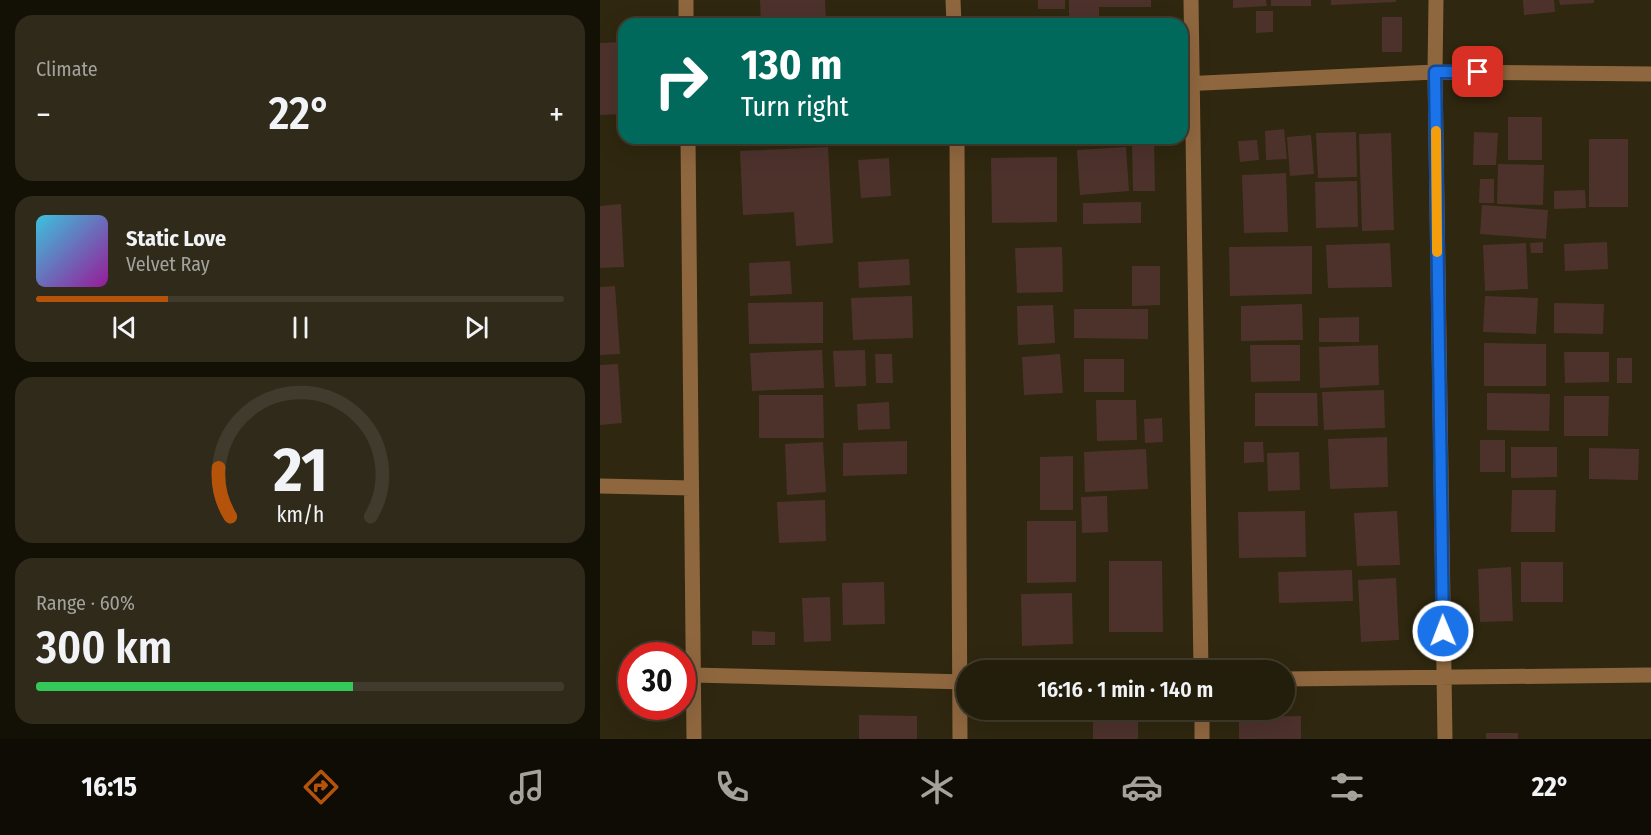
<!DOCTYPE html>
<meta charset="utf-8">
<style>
body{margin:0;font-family:"Fira Sans Condensed",sans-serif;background:#2f2a19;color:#f1f3f6;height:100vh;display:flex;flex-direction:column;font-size:22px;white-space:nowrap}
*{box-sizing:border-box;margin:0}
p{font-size:20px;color:#a3a29d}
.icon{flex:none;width:33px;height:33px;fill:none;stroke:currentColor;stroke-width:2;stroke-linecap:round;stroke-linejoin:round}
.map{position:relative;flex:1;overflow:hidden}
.details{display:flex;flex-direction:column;gap:15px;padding:15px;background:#131006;width:600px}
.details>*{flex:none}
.banner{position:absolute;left:18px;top:18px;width:570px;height:126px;border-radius:18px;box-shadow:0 6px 24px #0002,0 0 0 2px #403b2c;background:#00695c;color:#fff;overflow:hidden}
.speed{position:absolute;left:18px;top:642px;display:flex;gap:12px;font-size:30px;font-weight:700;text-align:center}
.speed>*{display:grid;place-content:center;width:78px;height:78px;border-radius:50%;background:#231d0b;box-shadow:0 6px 24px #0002,0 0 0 2px #403b2c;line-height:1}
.speed .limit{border:9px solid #d22;background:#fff;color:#111}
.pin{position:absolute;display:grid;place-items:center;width:51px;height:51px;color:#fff;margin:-26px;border-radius:12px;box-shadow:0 3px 9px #0006}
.me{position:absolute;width:66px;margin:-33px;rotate:359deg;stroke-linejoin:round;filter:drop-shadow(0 0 4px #0008)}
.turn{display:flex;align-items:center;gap:21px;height:126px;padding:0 24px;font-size:27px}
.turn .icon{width:78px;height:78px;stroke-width:2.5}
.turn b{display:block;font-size:42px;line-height:51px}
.big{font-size:45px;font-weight:600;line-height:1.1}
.details .widget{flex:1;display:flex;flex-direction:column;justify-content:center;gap:9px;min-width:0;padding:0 21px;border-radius:18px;background:#2f2a19}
.details .dial{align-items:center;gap:0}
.dial svg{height:156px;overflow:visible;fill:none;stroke:#403b2c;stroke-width:7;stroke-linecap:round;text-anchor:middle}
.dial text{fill:#f1f3f6;stroke:none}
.song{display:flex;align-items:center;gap:18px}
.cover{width:72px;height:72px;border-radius:9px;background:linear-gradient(135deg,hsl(190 70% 55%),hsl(300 70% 35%))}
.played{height:6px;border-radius:3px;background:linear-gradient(90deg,#b45309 25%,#403b2c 25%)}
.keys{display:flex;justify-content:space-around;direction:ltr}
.heat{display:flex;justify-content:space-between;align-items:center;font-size:33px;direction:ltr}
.charge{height:9px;border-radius:4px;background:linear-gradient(90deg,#34c759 60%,#403b2c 0)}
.trip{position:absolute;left:356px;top:660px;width:339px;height:60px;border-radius:30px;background:#231d0b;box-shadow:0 6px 24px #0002,0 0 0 2px #403b2c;font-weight:600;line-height:60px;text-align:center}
.tab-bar{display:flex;height:96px;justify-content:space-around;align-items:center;background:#0e0c04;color:#a3a29d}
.tab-bar .icon{width:42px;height:42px}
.tab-bar .current{color:#b45309}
.tab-bar b{font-size:27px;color:#f1f3f6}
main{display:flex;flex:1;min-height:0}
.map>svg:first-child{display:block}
.building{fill:#4d322c}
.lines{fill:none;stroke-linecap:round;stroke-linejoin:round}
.minor{stroke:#8f673f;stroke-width:15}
.route-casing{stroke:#114b97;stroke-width:15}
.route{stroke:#1a73e8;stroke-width:10}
.slow{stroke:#f59e0b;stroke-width:10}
</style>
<main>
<section class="details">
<div class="widget"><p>Climate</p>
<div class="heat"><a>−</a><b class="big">22°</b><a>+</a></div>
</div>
<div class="widget">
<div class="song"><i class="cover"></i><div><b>Static Love</b><p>Velvet Ray</p></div></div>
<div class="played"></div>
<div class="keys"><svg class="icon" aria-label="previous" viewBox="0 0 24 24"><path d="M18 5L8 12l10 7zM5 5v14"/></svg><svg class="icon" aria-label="pause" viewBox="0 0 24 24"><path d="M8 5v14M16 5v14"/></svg><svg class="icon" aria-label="next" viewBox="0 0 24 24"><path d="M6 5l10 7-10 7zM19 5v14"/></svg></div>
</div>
<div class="widget dial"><svg viewBox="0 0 100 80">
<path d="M14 69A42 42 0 1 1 86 69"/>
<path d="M14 69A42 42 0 0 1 8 44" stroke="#b45309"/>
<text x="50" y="56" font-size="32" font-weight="700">21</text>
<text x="50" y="72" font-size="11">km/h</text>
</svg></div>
<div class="widget"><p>Range · 60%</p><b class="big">300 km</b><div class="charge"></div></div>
</section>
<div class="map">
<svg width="1051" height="739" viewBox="0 0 1051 739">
<rect width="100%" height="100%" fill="#2f270f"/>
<path class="building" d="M 160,0 L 225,0 L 226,24 L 161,24 Z
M 438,0 L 465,0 L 465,9 L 438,9 Z
M 469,0 L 551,0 L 551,7 L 499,7 L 499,20 L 469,20 Z
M 633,0 L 666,0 L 667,6 L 633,8 Z
M 671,0 L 711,0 L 711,6 L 671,6 Z
M 731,0 L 796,0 L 796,2 L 731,5 Z
M 923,0 L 954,0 L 955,12 L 924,15 Z
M 959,0 L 994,0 L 994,3 L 960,5 Z
M 656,11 L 673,11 L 673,32 L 656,33 Z
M 782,17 L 802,17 L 802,52 L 782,52 Z
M 23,42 L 24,114 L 0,115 L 0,43 Z
M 908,117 L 942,117 L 942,160 L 908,160 Z
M 684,129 L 687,159 L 666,160 L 665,131 Z
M 756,132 L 757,177 L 718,178 L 716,133 Z
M 874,132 L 898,133 L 896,165 L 873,165 Z
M 791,133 L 794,230 L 762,231 L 759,134 Z
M 711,135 L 714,174 L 690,176 L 687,137 Z
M 532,138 L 554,138 L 555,191 L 533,191 Z
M 989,139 L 1028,139 L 1028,207 L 989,207 Z
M 657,140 L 659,160 L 640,162 L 638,141 Z
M 228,147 L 233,243 L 196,246 L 194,212 L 143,215 L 140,151 Z
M 526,147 L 529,191 L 480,195 L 477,150 Z
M 457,157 L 457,222 L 392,223 L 391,158 Z
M 289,158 L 291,196 L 261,198 L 258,160 Z
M 898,164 L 944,165 L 943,205 L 897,204 Z
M 686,173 L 688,232 L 644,233 L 642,175 Z
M 880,179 L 894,179 L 894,203 L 879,203 Z
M 757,181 L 758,227 L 716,228 L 715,182 Z
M 985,190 L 986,208 L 954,209 L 954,191 Z
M 541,202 L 541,223 L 483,224 L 483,203 Z
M 21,204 L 24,267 L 0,268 L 0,206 Z
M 882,205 L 948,210 L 946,239 L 880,234 Z
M 943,242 L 943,253 L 931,253 L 930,243 Z
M 1007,242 L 1008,269 L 965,271 L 964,244 Z
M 790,243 L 792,287 L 728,288 L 726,245 Z
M 926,243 L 928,289 L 885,291 L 883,245 Z
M 712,246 L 712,294 L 630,296 L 629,247 Z
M 462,247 L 463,292 L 417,293 L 415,248 Z
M 309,259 L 310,285 L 259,288 L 258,262 Z
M 190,261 L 192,294 L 150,296 L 149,263 Z
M 532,266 L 560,266 L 560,305 L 532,306 Z
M 15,286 L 20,354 L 0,355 L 0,287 Z
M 312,296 L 313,338 L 253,340 L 251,298 Z
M 885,296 L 938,298 L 936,334 L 883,332 Z
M 223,302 L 223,343 L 149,344 L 148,303 Z
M 954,303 L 1004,304 L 1003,334 L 954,333 Z
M 702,304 L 703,340 L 641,341 L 641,306 Z
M 453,305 L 455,343 L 418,345 L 417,306 Z
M 474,309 L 548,309 L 548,339 L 474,338 Z
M 759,317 L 759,342 L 719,342 L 719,318 Z
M 884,343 L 946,344 L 946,386 L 884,386 Z
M 650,345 L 700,345 L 700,381 L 651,382 Z
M 778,345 L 779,385 L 720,388 L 719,347 Z
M 222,350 L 224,388 L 152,391 L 150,353 Z
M 265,350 L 266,386 L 235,387 L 233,351 Z
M 964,352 L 1009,352 L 1009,382 L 965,383 Z
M 275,354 L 292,354 L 293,383 L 276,383 Z
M 460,354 L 463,393 L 424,395 L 422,357 Z
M 1017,358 L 1032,358 L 1032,383 L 1017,383 Z
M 484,359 L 524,359 L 524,392 L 484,392 Z
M 18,364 L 22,423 L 0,425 L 0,365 Z
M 784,390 L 785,428 L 724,430 L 722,392 Z
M 655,393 L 717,393 L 718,426 L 655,426 Z
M 887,393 L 950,394 L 949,431 L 887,430 Z
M 159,395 L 223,395 L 224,438 L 159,438 Z
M 964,396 L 1009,396 L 1008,436 L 964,436 Z
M 496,400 L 536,400 L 537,440 L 497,441 Z
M 289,402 L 290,429 L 258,430 L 257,404 Z
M 562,418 L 563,442 L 545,443 L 544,419 Z
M 787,437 L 788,487 L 730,489 L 728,439 Z
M 880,440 L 905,440 L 905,472 L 880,472 Z
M 307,441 L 307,474 L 243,476 L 243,443 Z
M 223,442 L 226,492 L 187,495 L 185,444 Z
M 644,442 L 663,442 L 664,462 L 644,463 Z
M 911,447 L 957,447 L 957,477 L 911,478 Z
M 989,448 L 1039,449 L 1038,480 L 989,479 Z
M 546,449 L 548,489 L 485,492 L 484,452 Z
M 699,452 L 700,490 L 668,491 L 667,453 Z
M 473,456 L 473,510 L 440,510 L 440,457 Z
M 912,490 L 956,490 L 955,532 L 911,532 Z
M 507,496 L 508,532 L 482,533 L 481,497 Z
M 225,500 L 226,541 L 179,543 L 177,502 Z
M 705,511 L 706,557 L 639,558 L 638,512 Z
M 797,511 L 800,565 L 757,566 L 754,513 Z
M 427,521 L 476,521 L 476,582 L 427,583 Z
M 509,561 L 562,561 L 563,632 L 509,632 Z
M 921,562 L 963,562 L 963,602 L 921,602 Z
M 911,567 L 913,621 L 880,622 L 878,569 Z
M 752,570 L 753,601 L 679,603 L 678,572 Z
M 796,578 L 799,640 L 761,642 L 758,580 Z
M 284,582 L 285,624 L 243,625 L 242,583 Z
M 472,593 L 473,644 L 422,646 L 421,594 Z
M 230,597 L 231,641 L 204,642 L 202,598 Z
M 152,631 L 175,632 L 175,645 L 152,645 Z
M 259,715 L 317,716 L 317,739 L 259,739 Z
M 701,716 L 701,739 L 639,739 L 639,717 Z
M 493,720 L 538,720 L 538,739 L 493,739 Z
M 886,733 L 918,733 L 918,739 L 886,739 Z"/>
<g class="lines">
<path class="minor" d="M 86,0 L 86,24
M 353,0 L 354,24
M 591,0 L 601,670
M 836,0 L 835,72 L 845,739
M 582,84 L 835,72 L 1051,74
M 88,138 L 94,739
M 357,138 L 360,739
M 0,486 L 91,488
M 93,675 L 366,682
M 684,679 L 1051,675
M 602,710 L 602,739"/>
</g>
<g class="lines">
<g class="route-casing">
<path id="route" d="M 843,631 L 835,72 L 878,72"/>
</g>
<use href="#route" class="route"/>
<path class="slow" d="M 836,131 L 837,252"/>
</g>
</svg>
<div class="speed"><div class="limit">30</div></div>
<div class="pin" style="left:878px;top:72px;background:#d93025"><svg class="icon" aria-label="arrive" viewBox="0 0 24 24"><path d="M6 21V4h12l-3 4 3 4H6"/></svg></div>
<svg class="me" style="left:843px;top:631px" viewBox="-20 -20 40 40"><circle r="17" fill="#1a73e8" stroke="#fff" stroke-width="3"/><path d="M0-11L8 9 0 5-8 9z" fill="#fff"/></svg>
<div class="trip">16:16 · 1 min · 140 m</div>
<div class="banner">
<div class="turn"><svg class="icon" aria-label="right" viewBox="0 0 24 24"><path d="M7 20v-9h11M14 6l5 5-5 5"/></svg><div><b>130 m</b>Turn right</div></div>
</div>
</div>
</main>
<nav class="tab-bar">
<b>16:15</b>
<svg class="icon current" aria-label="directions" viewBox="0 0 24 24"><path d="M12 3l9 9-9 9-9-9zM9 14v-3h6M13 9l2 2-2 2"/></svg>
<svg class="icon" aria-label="music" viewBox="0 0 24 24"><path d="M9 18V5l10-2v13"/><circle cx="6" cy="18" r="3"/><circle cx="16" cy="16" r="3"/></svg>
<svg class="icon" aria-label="phone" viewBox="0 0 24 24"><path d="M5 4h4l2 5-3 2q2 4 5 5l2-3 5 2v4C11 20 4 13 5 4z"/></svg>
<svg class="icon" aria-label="climate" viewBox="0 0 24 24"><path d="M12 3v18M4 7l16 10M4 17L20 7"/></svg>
<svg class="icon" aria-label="car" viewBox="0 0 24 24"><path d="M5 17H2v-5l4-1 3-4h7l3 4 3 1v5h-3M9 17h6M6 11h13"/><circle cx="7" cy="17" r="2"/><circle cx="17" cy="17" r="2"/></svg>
<svg class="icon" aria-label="filters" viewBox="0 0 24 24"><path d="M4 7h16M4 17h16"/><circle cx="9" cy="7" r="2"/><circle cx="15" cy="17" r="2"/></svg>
<b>22°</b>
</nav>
